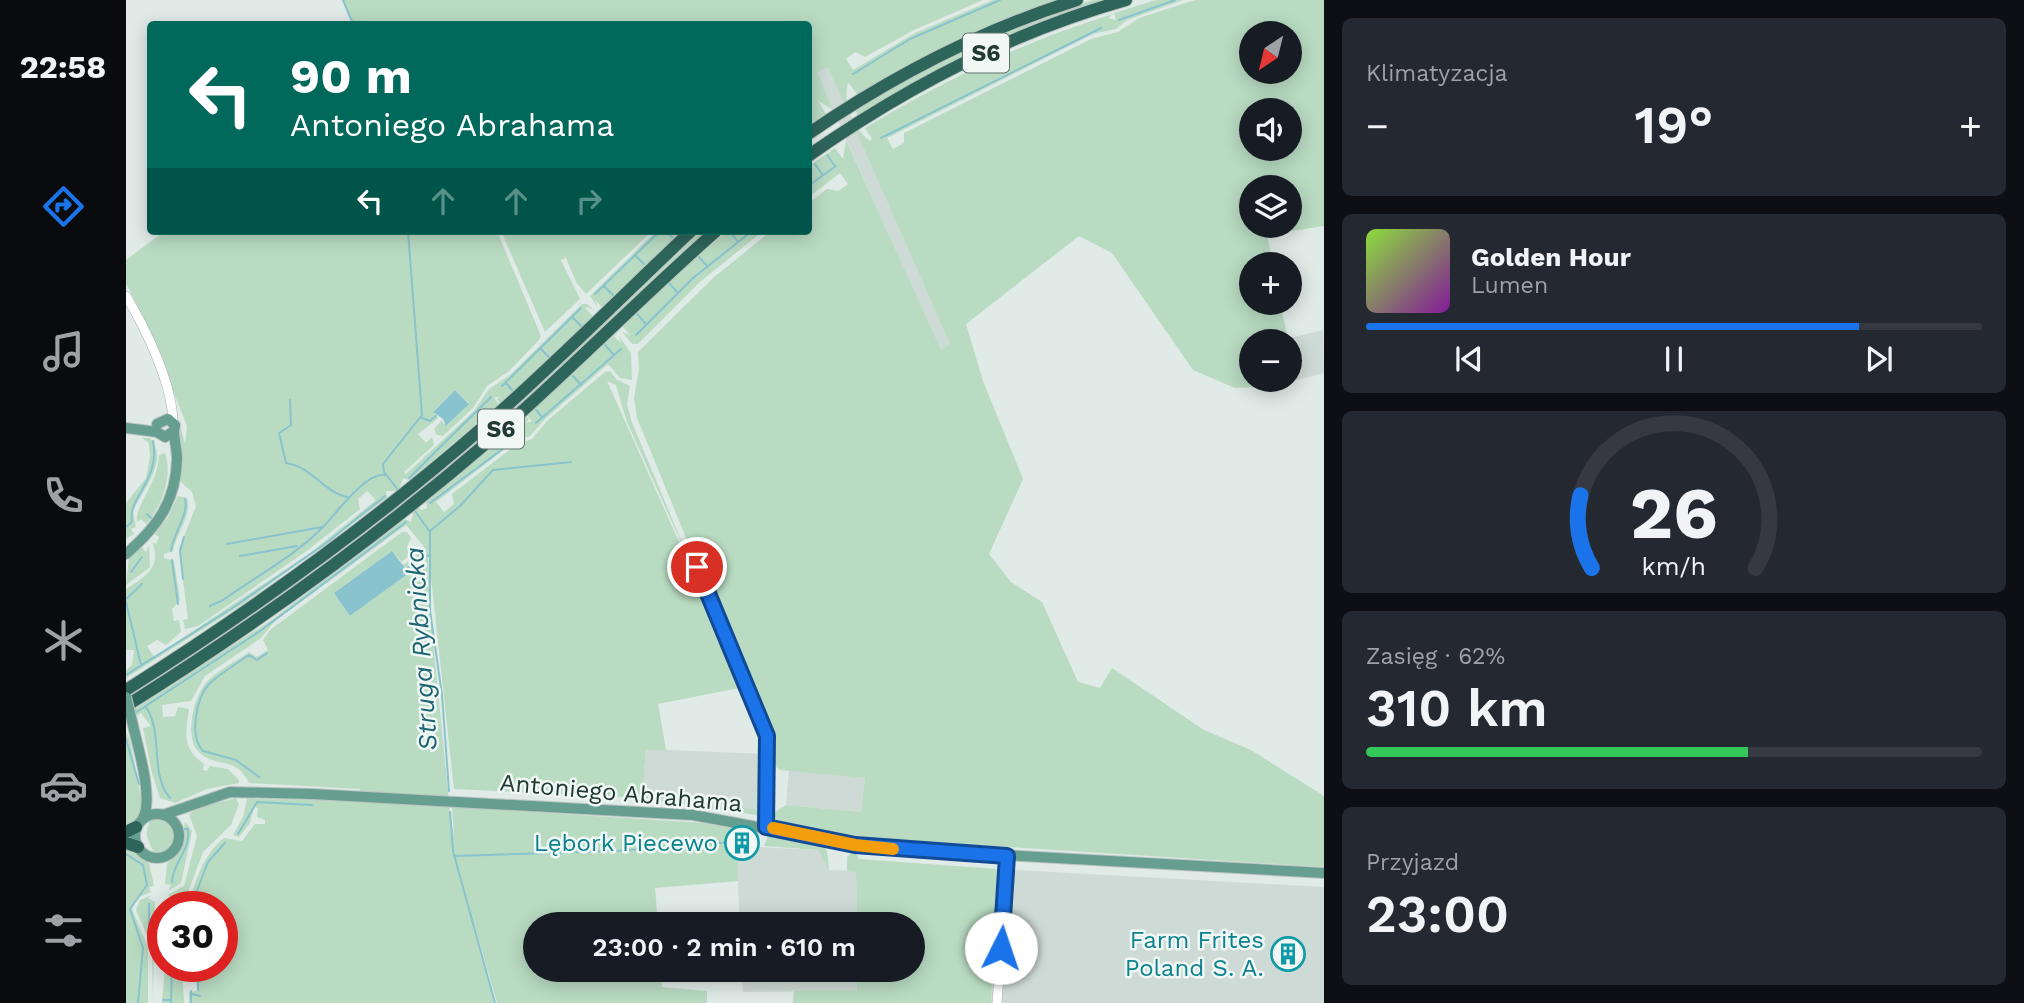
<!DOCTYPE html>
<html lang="pl">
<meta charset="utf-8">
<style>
body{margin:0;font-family:"Work Sans",sans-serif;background:#242831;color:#f1f3f6;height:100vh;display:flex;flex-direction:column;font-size:26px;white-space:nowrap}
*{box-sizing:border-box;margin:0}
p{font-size:23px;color:#9ea1a6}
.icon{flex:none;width:38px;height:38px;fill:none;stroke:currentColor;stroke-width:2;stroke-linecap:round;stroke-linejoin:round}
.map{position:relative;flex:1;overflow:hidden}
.details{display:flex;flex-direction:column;gap:18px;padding:18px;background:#0d0f14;width:700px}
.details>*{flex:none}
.hud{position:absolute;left:21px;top:21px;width:665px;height:214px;border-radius:7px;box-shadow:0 4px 18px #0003;background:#00695c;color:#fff;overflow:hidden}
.needle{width:46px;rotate:215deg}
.tools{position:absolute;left:1113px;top:21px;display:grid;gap:14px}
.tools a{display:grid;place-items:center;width:63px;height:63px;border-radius:50%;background:#171b24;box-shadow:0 4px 18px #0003;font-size:35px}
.speed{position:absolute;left:21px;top:891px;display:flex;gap:14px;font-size:35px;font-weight:700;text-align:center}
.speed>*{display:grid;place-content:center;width:91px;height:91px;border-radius:50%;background:#171b24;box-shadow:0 4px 18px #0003;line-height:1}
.speed .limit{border:10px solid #d22;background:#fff;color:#111}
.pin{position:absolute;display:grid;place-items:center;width:60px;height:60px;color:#fff;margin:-30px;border:4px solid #fff;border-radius:50%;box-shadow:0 2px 7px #0007}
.me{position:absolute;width:77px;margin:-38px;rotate:4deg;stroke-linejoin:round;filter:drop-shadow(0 0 5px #0008)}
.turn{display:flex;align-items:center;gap:24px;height:147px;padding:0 28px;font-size:32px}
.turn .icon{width:91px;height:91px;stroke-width:2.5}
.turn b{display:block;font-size:49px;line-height:60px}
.lanes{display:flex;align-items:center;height:66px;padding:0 28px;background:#0003;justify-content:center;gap:35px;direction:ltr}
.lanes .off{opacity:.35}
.big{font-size:52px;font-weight:600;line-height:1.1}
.details .tile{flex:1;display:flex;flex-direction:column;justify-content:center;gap:10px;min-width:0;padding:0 24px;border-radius:10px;background:#242831}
.details .dial{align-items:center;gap:0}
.dial svg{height:182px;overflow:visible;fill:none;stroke:#363941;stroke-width:7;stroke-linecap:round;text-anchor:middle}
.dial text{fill:#f1f3f6;stroke:none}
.song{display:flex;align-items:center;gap:21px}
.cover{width:84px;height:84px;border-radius:10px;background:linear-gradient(135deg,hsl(90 70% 55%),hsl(290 70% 35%))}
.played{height:7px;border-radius:4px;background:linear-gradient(90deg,#1a73e8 80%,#363941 80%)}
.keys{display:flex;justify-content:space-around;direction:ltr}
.heat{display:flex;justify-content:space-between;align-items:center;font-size:38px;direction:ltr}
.charge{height:10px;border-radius:5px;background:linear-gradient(90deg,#34c759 62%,#363941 0)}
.trip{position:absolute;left:397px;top:912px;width:402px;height:70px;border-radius:35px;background:#171b24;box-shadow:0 4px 18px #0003;font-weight:600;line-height:70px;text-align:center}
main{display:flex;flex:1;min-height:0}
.dock{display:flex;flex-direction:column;width:126px;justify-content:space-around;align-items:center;background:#090b0e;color:#9ea1a6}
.dock .icon{width:49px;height:49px}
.dock .active{color:#1a73e8}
.dock b{font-size:32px;color:#f1f3f6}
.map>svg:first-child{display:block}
.built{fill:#cedad5}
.green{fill:#b9dbc2;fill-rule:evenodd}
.water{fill:#89c3ce}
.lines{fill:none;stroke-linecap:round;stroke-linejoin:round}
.stream{stroke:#89c3ce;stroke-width:2}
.minor-casing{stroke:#a3b2ad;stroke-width:10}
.major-casing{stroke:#bcc4c2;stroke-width:12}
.highway-casing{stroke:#bcc4c2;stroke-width:14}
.minor{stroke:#fff;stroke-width:9}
.major{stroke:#669f90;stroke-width:10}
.highway{stroke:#2e655a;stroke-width:12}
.major-bridge-casing{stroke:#bcc4c2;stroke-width:12;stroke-linecap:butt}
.major-bridge{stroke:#669f90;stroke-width:10}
.route-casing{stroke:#114b97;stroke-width:18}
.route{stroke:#1a73e8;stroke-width:12}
.slow{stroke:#f59e0b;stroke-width:12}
.labels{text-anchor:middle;stroke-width:5;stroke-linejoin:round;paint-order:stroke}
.shield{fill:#f0f7f4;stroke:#5f736d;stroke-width:2}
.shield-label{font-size:23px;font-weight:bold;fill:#213a33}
.street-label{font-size:24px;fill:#213a33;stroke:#f0f7f4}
.culture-label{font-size:24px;fill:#0d838f;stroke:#f0f7f4;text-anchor:end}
.water-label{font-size:26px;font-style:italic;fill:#1e6574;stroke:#f0f7f4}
</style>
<main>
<nav class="dock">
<b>22:58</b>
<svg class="icon active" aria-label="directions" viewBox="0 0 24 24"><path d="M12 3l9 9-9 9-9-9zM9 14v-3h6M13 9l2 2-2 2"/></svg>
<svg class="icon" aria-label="music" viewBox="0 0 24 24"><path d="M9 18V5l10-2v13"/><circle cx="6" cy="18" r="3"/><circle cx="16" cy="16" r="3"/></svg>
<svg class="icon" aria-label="phone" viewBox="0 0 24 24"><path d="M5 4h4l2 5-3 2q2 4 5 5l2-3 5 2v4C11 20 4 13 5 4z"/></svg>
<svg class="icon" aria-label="climate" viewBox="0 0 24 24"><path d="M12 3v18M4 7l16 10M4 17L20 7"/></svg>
<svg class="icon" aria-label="car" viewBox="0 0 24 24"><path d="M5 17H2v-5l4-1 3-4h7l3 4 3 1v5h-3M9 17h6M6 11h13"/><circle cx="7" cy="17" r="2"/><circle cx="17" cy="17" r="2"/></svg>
<svg class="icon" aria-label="filters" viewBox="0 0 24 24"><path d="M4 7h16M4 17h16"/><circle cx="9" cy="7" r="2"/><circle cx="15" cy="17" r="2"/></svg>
</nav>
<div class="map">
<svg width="1198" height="1003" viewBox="0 0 1198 1003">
<rect width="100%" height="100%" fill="#e0eae6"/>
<path class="built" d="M 702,66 L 824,344 L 815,351 L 690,72 Z
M 1197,330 L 1198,373 L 1147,386 L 1146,380 L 1164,380 L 1164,341 L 1152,341 Z
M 520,749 L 639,754 L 637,810 L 516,798 Z
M 663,770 L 739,778 L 735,812 L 660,805 Z
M 610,846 L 692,850 L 703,870 L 730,871 L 731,924 L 614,924 Z
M 871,869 L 1198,887 L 1198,1003 L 865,1003 Z
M 616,970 L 731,970 L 732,991 L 617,992 Z"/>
<path class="green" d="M 217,0 L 857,0 L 788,30 L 739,57 L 729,52 L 720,59 L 727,70 L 789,33 L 867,0 L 932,0 L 831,40 L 731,94 L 722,82 C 717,104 725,127 744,141 L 746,139 L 739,128 C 818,80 899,41 987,14 L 982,18 L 990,20 L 988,13 L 1030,0 L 1057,0 L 1001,20 L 990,29 L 967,34 L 761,138 L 767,149 L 778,143 L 778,133 L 965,39 L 992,32 L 1013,18 L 1069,0 L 1198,0 L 1198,226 L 1141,235 L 1147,264 L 1125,264 L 1125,303 L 1154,303 L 1162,339 L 1125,341 L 1125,380 L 1146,380 L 1147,386 L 1109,388 L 1067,370 L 986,253 L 953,236 L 840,324 L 857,381 L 897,479 L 863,554 L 885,582 L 916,602 L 952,682 L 974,688 L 986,668 L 1078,730 L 1125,750 L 1198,796 L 1198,867 L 726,837 L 647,819 L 647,813 L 660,805 L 735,812 L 739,778 L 654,770 L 649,766 L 646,730 L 572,567 L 511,418 L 508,398 L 513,369 L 512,352 L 587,278 L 645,231 L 682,231 L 683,203 L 701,189 L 712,191 L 722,184 L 714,173 L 683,197 L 683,166 L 709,148 L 717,159 L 720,140 L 815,350 L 824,344 L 702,67 L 691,72 L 707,110 L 692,101 L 700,114 L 683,126 L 682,24 L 227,24 ZM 1125,33 L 1164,33 L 1164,72 L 1125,72 ZM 1125,110 L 1164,110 L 1164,149 L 1125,149 ZM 1125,187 L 1164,187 L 1164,226 L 1125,226 Z
M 967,0 L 982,0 L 732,117 L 729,109 C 805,65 883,27 967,0 Z
M 39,231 L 371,231 L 415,336 L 413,340 L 383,371 L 361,386 L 347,408 L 317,436 L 311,435 L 308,429 L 317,419 L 316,422 L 321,426 L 343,403 L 329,390 L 307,411 L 312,418 L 315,416 L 292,434 L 300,443 L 306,437 L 308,445 L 278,472 L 280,474 L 348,411 L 363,389 L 384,375 L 456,304 L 461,304 L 469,311 L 462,307 L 459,308 L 468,317 L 374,403 L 371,399 L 374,396 L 368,398 L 373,404 L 284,480 L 277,478 L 274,487 L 295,510 L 301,508 L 300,502 L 400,416 L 403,419 L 400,423 L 406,421 L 401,415 L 496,328 L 488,336 L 495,343 L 493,336 L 505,353 L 506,380 L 494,378 L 482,364 L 419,419 L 404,436 L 388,442 L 310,502 L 318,512 L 328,504 L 326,494 L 390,445 L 406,439 L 421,421 L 479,372 L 484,371 L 491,380 L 504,386 L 501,404 L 505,420 L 567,569 L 501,422 L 490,385 L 481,381 L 618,687 L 532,704 L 540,750 L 520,750 L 516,798 L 637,810 L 637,816 L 516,798 L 328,789 L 302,550 L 304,611 L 324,812 L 328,837 L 326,807 L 578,823 L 633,833 L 633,846 L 611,847 L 612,881 L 529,888 L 532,924 L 410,924 L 410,970 L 535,970 L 536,987 L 581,991 L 581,1003 L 371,1003 L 346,916 L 368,1003 L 63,1003 L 63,992 L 71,991 L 70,978 L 62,976 L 61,966 L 96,966 L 96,906 L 62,905 C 70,880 77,855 98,838 L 116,841 L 129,824 L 139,824 L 139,820 L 131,817 L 132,808 L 128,807 L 124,823 L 113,837 L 107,835 L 117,817 L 121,799 L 232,800 L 234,789 L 123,783 C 110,756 92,768 75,754 C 57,741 67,699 79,684 C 90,671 109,662 123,652 L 131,657 L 142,650 L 137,640 L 144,630 L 276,532 L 281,532 L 285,538 L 281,546 L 286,553 L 273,564 L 275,561 L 266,551 L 208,593 L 224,616 L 283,573 L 278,566 L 275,567 L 299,548 L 280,525 L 149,621 L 135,638 L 79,676 L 65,701 L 36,705 L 37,717 L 49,716 L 52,707 L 63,709 C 60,733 55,748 78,764 L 77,770 L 81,771 L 84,766 L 102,769 L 113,780 L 113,783 L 81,789 L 49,803 L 34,798 L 26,773 L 17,728 L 25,726 L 15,713 L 0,722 L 0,715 L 147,619 L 278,519 L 285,522 L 287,514 L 269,491 L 260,491 L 261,498 L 118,603 L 0,678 L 0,670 L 6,665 L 8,650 L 0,650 L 0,589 C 19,576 36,568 26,542 L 30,544 L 33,537 L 29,534 L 42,517 L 52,496 L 61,498 C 67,514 50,534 47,551 L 38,554 L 38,558 L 48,561 L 54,600 L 46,609 L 48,621 L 53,620 L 55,632 L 40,645 L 31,640 L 21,646 L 28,657 L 184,553 L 250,500 L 241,491 L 232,499 L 234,509 L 182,550 L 72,626 L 59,629 L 57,620 L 62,619 L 53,549 L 70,506 L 66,492 L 54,481 L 52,418 L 59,444 L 61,426 L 24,332 L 0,283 L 0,260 Z
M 375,231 L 526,231 L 460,294 L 450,282 L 440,258 L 435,260 L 454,299 L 419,332 Z
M 530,231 L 556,231 L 469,316 L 476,307 L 469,300 L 472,308 L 464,296 Z
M 571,231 L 582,231 L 371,427 L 289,496 L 286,493 Z
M 602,231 L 637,231 L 574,282 L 512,344 L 506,344 L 496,332 L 504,335 L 496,326 L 557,268 Z
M 16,438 L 24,438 C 44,460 16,491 7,511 L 10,527 L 5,529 L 8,534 L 0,539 L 0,503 L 20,478 L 24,457 L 23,443 Z
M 39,453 C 47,477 36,506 20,524 L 15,519 L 11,522 C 8,506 33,482 33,455 Z
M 23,545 L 24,567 L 0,585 L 3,557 L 15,546 L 20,552 Z
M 0,732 L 4,740 L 17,808 L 8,822 L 0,827 Z
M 110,798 L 113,804 L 105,825 L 77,852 L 57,906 L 40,906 L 40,900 L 45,897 L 42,895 L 58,886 L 71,836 L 63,814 L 74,807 Z
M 32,818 L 46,826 L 48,839 L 41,850 L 28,853 C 22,839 17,834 25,819 Z
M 59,822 L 66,831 L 55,883 L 42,891 L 45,885 L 39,884 L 41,864 L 55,847 Z
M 642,836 L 696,845 L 701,851 L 703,870 L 692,850 L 638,846 Z
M 0,847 L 23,863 L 28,886 L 23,887 L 25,892 L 11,898 L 6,909 L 22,947 L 22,1003 L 0,1003 Z
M 728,850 L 733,859 L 871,869 L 865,1003 L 667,1003 L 668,991 L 731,991 L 731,970 L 788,970 L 788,924 L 731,924 L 730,872 L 721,871 L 721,857 Z
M 26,895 L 22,898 L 29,902 L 27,1003 L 26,947 L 10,910 L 14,900 Z
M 39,966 L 56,966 L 58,1003 L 36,1003 Z"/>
<path class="water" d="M 329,390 L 343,404 L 320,426 L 317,419 L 307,412 Z
M 266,551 L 283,573 L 224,616 L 208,593 Z"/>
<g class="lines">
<path class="stream" d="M 217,0 L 227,24
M 993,20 L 1049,0
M 727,74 L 784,39 L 874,0
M 682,106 L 684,105
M 682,118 L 685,121
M 755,138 L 975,28
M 701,155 L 709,166
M 689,164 L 696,174
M 682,186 L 710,166
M 540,231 L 546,237
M 604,232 L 612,242
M 509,255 L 518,264
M 573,257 L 582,267
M 543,283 L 552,293
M 478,286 L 487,295
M 469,294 L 534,231
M 511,314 L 520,324
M 446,317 L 455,326
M 510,335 L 567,278 L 626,231
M 479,345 L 488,355
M 414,348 L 423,357
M 447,376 L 455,385
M 380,383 L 386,390
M 376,386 L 455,308
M 164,400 L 165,425 L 153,433 L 160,463 C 187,467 197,492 221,497
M 410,410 L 416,417
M 296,418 L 304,421 L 310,416
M 410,423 L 495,349
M 283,478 L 365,397
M 272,490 L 258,472 L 257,464 L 296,415 L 282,231
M 288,494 L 293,491
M 304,503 L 398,433
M 289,511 L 304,532 L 304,611 L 316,695 L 323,791
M 21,514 L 25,518
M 0,527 L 6,522 C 1,498 35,480 27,441
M 304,531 L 334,506 L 367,470 L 445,462
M 101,544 L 196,527
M 45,551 C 47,533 63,515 59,499
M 114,556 L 171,546
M 46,560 L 52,604
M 280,569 L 303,555
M 5,572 L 16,557
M 57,579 L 54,551 L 58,537
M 0,599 L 16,584
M 0,602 L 15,665
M 84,606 L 97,600 C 129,577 167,557 195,529 C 209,516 239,471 260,475
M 0,675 L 108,607 L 199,544 L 259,496
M 20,707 C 38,734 23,773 44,798
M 9,713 L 134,631 L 280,522
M 0,739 L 13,784
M 133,777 L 110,760 L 77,751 C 63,737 70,698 83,684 C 95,673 110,664 123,655 L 131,660 L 141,653
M 324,812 L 327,851 L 369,1003
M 112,834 L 131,802 L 186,805
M 0,854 L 17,865 L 21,885 L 4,909 L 17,948 L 12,1003
M 328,856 L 489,851 L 607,842
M 46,882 C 47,861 65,851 62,829 L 57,829
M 23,904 L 23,930
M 45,906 L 45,902
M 65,906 L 82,862 L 99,843
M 62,966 L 63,975 L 72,977 L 72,990
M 65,991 L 65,1003
M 66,994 L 74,996
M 37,1000 L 45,1000
M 45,1003 L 46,966"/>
<g class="minor-casing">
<path id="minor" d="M 0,296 C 20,329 46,383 47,422
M 571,567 L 641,736 L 640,827
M 871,1003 L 881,856"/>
</g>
<g class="major-casing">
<path id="major" d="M 0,428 L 31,432 L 39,437 L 48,431 L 49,425 L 42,419 L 31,424
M 0,554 C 31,527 50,502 51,459 C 51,449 48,440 48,431
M 6,721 C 11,745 28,797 17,818
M9 836a22 22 0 1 1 44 0a22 22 0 1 1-44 0Z
M 37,815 L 104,792 L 187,794 L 567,815 L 729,845 L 772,849 L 1198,873"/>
</g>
<g class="highway-casing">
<path id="highway" d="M 682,134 C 765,77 855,30 951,0
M 682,156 C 779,88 886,32 1000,0
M 0,690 C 125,611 245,525 356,428 C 428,365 495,297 565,231
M 0,706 C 128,626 250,538 364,440 C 441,373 513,299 590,231
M 0,832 L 10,827
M 0,843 L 12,847"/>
</g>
<use href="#minor" class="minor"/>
<use href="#major" class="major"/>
<use href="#highway" class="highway"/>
<g class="major-bridge-casing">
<path id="major-bridge" d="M 0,697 L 6,721"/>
</g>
<use href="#major-bridge" class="major-bridge"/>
</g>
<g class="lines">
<g class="route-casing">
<path id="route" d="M 571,567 L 641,736 L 640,827 L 729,845 L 881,856 L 875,948"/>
</g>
<use href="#route" class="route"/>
<path class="slow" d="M 647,828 L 729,845 L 767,849"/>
</g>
<defs>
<g id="building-ring" transform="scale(1.75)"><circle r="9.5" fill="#f0f7f4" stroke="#0f9aa8" stroke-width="1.5"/><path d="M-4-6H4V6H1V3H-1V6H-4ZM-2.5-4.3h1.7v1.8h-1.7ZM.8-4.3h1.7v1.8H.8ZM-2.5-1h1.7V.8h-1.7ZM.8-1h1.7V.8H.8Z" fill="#0f9aa8"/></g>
</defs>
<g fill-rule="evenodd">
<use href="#building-ring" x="616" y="843"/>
<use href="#building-ring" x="1162" y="954"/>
</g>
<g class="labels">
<g class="shield">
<rect x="837" y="33.5" width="46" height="39" rx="5"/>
<rect x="352" y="409.5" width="46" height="39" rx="5"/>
</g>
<g class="shield-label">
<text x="860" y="61">S6</text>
<text x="375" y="437">S6</text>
</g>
<g class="street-label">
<text transform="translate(495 793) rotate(5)" y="8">Antoniego Abrahama</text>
</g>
<g class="culture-label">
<text x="592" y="851">Lębork Piecewo</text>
<text x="1138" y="948">Farm Frites<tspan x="1138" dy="28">Poland S. A.</tspan></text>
</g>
<g class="water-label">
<text transform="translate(295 649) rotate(-94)" y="9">Struga Rybnicka</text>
</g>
</g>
</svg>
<div class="tools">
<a><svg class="needle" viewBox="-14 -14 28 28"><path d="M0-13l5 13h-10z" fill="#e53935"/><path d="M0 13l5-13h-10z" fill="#9ea1a6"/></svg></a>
<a><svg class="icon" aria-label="sound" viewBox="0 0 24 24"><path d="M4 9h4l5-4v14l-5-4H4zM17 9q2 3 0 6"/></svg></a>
<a><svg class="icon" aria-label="layers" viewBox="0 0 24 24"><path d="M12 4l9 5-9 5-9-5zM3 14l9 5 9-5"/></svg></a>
<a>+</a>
<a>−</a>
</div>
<div class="speed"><div class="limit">30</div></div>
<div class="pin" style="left:571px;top:567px;background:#d93025"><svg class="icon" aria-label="arrive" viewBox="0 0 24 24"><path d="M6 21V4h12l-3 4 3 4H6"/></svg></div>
<svg class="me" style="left:875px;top:948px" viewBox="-20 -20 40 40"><circle r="19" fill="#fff"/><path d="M0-13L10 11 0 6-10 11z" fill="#1a73e8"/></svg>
<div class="trip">23:00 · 2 min · 610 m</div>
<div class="hud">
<div class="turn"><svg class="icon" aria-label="left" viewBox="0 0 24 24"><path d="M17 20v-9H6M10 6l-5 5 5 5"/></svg><div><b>90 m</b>Antoniego Abrahama</div></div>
<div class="lanes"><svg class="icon" aria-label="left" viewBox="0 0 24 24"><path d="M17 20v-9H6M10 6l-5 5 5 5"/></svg><svg class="icon off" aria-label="ahead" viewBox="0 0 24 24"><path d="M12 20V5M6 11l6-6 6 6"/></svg><svg class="icon off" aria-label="ahead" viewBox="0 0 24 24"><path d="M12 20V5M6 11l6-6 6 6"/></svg><svg class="icon off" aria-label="right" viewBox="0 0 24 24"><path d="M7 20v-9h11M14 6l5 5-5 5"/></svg></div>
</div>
</div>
<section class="details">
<div class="tile"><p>Klimatyzacja</p>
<div class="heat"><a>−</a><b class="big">19°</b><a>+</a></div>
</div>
<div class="tile">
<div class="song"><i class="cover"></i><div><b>Golden Hour</b><p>Lumen</p></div></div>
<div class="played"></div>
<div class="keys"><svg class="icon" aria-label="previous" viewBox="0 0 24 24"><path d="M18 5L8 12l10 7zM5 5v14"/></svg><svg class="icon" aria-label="pause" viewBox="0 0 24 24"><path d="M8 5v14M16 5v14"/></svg><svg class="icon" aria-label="next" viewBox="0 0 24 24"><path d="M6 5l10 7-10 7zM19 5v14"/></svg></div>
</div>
<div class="tile dial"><svg viewBox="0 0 100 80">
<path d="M14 69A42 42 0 1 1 86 69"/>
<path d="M14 69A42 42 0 0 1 9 37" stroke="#1a73e8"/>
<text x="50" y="56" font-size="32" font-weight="700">26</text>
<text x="50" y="72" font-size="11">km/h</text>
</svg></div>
<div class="tile"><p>Zasięg · 62%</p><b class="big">310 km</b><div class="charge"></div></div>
<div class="tile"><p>Przyjazd</p><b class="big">23:00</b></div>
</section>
</main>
